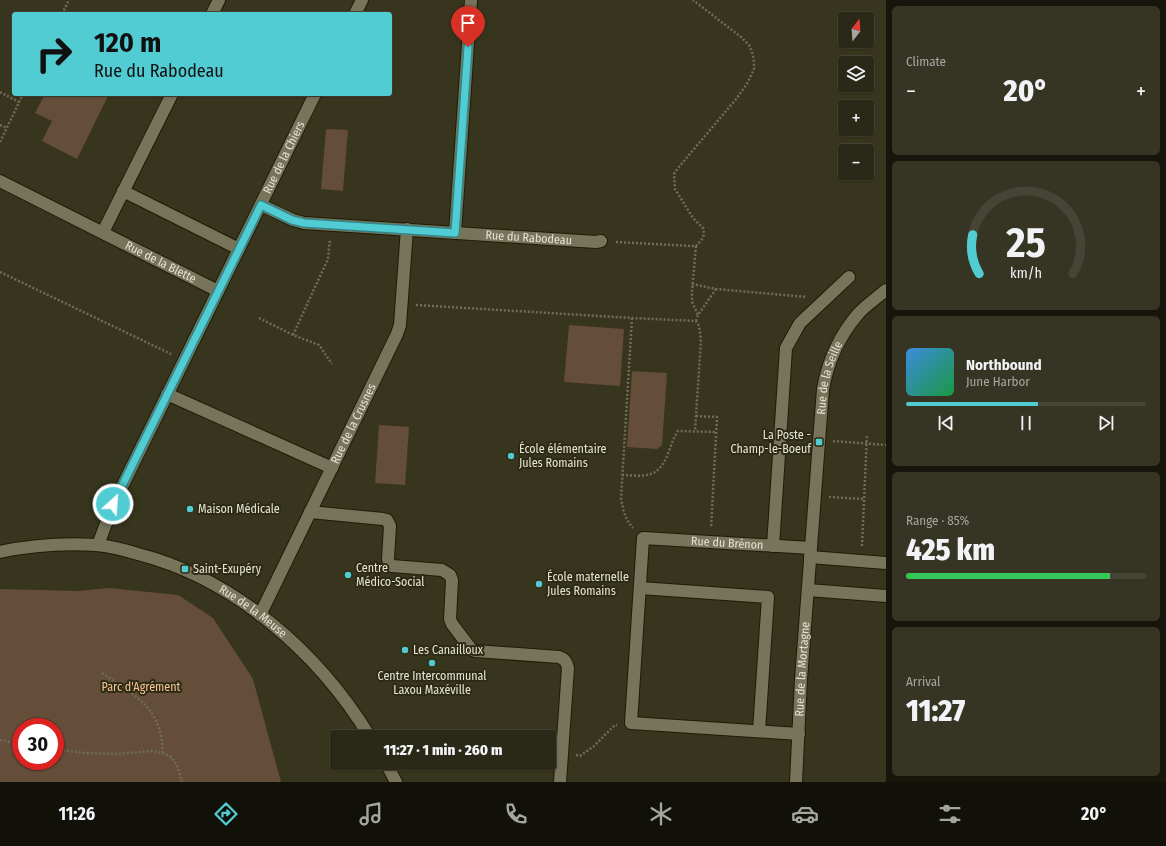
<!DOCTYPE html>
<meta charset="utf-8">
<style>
body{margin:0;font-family:"Fira Sans Condensed",sans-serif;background:#363423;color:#f1f3f6;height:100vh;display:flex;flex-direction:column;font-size:15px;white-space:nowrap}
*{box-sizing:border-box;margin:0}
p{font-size:13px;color:#a5a6a1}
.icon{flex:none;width:22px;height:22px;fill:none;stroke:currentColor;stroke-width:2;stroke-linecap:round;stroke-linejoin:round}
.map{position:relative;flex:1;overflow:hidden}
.panel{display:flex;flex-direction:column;gap:6px;padding:6px;background:#17160c;width:280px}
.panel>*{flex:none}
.guide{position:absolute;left:12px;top:12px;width:380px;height:84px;border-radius:4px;box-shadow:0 1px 3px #0004,0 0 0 1px #464435;background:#51ccd2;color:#111;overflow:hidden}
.needle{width:26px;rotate:17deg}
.tools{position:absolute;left:838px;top:12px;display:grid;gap:8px}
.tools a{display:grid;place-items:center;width:36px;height:36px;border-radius:4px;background:#2a2816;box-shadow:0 1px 3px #0004,0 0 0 1px #464435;font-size:20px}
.speed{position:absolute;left:12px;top:718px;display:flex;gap:8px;font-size:20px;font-weight:700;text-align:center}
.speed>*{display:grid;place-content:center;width:52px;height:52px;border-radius:50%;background:#2a2816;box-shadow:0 1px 3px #0004,0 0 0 1px #464435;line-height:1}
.speed .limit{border:6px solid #d22;background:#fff;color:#111}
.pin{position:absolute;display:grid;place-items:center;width:34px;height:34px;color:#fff;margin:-41px -17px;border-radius:50% 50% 50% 0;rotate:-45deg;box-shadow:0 0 4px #0007}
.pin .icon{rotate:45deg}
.me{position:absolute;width:44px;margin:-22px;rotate:26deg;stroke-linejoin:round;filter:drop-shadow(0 0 3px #0008)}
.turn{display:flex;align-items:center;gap:14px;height:84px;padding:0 16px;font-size:18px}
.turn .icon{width:52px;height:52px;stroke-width:2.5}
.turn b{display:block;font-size:28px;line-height:34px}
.big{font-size:30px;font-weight:800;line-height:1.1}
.panel .tile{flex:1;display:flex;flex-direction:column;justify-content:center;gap:6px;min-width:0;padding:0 14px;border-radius:6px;background:#363423}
.panel .dial{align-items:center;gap:0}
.dial svg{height:104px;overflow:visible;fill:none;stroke:#464435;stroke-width:7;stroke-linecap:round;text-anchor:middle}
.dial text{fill:#f1f3f6;stroke:none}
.song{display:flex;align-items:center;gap:12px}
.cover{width:48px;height:48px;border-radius:6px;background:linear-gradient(135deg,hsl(210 70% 55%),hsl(140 70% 35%))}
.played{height:4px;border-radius:2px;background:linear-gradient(90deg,#51ccd2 55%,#464435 55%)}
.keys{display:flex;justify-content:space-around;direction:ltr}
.heat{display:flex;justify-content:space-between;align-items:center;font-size:22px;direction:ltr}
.charge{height:6px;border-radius:3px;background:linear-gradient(90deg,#34c759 85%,#464435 0)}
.trip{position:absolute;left:330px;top:730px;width:226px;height:40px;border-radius:4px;background:#2a2816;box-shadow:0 1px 3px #0004,0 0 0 1px #464435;font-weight:800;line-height:40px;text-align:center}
.menu{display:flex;height:64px;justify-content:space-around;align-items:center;background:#111009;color:#a5a6a1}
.menu .icon{width:28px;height:28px}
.menu .selected{color:#51ccd2}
.menu b{font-size:18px;color:#f1f3f6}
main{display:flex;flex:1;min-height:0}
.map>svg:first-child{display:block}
.green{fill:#644d39;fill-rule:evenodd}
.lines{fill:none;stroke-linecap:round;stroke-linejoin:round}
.street-casing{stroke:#1f1c06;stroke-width:14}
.path{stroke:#6f6d59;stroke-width:2.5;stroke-dasharray:2 2;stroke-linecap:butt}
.street{stroke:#77745b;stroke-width:12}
.route-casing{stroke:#358588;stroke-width:10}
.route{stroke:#51ccd2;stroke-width:7}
.poi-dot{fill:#51ccd2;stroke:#2e2b14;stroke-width:1.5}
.labels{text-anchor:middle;stroke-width:4;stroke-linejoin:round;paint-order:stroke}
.street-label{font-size:12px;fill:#e4e3d5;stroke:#2e2b14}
.poi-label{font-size:12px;fill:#e4e3d5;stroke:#2e2b14;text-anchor:start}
.park-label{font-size:12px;fill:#f8c397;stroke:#2e2b14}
</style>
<main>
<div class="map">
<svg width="886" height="782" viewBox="0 0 886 782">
<rect width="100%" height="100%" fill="#38351e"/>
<path class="green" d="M 45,94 L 109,94 L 77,159 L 42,141 L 52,121 L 35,113 Z
M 326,129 L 348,130 L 343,191 L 321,189 Z
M 569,325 L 624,329 L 620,386 L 564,382 Z
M 632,371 L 667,373 L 662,445 L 657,449 L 627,447 Z
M 379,425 L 409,427 L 405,485 L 375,483 Z
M 109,588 L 178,595 L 213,618 L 253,679 L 281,782 L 0,782 L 0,589 L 78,591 ZM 21,727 L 55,727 L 55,761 L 21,761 Z"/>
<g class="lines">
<g class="street-casing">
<g id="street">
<path d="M 212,14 L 219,0"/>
<path d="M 355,14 L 362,0"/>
<path id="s1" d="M 0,181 L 218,291"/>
<path d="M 123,191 L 239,249"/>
<path id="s2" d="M 261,205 L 293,220 L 304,223 L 596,242 L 601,241"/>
<path d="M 103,232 L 172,94"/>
<path d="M 455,233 L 471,0"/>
<path d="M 167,394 L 332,468"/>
<path d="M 310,512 L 383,519 L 387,520 L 390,526 L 388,559 L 389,563 L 392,566 L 442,570 L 450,575 L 452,580 L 450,619 L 452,624 L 471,649 L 475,651 L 559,657 C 565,659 567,662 568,668 L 560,782"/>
<path id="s3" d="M 98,545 L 113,505 L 315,94"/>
<path d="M 773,546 L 786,348 L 800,323 L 849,277"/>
<path id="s4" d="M 0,552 C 32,545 64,543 96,545 C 110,546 125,550 138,554 C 235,579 318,652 370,737"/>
<path d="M 810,557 L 886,563"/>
<path d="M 640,588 L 768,597 L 759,731"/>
<path d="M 808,590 L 886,596"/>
<path id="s5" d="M 260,615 L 397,334 L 400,325 L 407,229"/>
<path id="s6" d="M 799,734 L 631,723 L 643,538 L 811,548"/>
<path d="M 549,745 L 562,746"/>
<path d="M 386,763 L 396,782"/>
<path id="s7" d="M 796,782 L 801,679 L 823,389 C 828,361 840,335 858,314 C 866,305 877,298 886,290"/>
</g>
</g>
<path class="path" d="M 62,14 L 69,0
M 0,92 L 19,102
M 0,125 L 7,128
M 0,142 L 23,94
M 616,242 L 692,246 L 696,246 L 703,238 L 704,233 L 703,228 L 693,218 L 675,189 L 674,174 L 678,168 L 737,98 L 748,82 L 754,69 L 754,61 L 752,52 L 749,45 L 741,37 L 693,0
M 696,246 L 692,291 L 692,302 L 698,315
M 0,272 L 171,354
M 692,284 L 716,289 L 807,297
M 416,305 L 632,318 L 696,321 L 699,326 L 701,339 L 695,431
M 259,318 L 293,335 L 319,345 L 332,364
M 632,318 L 621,498 C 623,510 625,519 633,528
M 696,321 L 698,315 L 716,289
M 293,335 L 328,259 L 330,239
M 696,416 L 717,417 L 711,528
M 833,441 L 886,445
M 622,475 C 645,476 658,479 668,454 C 671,446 673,438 678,431 L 716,432
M 829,497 L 864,499
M 862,546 L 867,435
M 102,673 C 125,689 149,700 159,728 C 162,736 162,745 163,753
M 0,740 L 21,744
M 55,749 L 84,753 L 116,754 L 152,751 L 163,753 L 170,756 L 177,765 L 182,782
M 576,755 L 580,756 L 594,746 L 615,725 L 617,725"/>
<use href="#street" class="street"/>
</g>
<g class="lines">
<g class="route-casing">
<path id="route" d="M 113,504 L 261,205 L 292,220 L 304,223 L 455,233 L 468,47"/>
</g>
<use href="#route" class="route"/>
</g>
<g class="poi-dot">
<rect x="815" y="438" width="8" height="8" rx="2"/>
<circle cx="511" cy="456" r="4"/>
<circle cx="190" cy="509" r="4"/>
<rect x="181" y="565" width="8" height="8" rx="2"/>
<circle cx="348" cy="575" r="4"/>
<circle cx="539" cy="584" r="4"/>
<circle cx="405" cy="650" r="4"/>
<circle cx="432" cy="663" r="4"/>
</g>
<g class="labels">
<g class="street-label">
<text dy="4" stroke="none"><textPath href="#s3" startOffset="430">Rue de la Chiers</textPath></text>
<text dy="4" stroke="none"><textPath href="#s2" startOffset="272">Rue du Rabodeau</textPath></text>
<text dy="4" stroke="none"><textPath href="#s1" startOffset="180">Rue de la Blette</textPath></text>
<text dy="4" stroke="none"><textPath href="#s7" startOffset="406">Rue de la Seille</textPath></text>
<text dy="4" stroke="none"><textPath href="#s5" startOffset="213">Rue de la Crusnes</textPath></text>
<text dy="4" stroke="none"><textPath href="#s6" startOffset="438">Rue du Brénon</textPath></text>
<text dy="4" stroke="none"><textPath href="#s4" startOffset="269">Rue de la Meuse</textPath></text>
<text dy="4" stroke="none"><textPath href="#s7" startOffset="113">Rue de la Mortagne</textPath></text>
</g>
<g class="poi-label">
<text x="811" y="439" text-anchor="end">La Poste -<tspan x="811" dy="14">Champ-le-Boeuf</tspan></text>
<text x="519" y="453">École élémentaire<tspan x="519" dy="14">Jules Romains</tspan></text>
<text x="198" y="513">Maison Médicale</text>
<text x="356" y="572">Centre<tspan x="356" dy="14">Médico-Social</tspan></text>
<text x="193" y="573">Saint-Exupéry</text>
<text x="547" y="581">École maternelle<tspan x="547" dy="14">Jules Romains</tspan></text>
<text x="413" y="654">Les Canailloux</text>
<text x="432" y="680" text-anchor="middle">Centre Intercommunal<tspan x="432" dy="14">Laxou Maxéville</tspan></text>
</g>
<g class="park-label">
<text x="141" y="691">Parc d'Agrément</text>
</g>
</g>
</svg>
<div class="tools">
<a><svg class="needle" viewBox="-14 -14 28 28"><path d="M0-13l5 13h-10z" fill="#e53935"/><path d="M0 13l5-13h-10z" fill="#a5a6a1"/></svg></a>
<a><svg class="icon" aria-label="layers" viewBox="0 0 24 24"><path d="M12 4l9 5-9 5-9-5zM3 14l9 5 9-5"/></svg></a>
<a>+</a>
<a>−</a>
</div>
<div class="speed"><div class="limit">30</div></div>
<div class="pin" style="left:468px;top:47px;background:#d93025"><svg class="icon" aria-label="arrive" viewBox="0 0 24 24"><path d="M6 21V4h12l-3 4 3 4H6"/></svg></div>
<svg class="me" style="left:113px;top:504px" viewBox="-20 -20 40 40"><circle r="17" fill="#51ccd2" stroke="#fff" stroke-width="3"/><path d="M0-11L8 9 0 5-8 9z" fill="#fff"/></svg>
<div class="trip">11:27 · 1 min · 260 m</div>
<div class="guide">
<div class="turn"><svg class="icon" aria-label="right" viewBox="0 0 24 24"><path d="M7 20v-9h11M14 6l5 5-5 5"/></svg><div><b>120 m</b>Rue du Rabodeau</div></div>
</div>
</div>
<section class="panel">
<div class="tile"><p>Climate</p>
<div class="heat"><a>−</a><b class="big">20°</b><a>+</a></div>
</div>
<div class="tile dial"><svg viewBox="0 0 100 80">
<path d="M14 69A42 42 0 1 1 86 69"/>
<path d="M14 69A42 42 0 0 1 9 39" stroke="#51ccd2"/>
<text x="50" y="56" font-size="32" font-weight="700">25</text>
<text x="50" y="72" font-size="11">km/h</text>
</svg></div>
<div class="tile">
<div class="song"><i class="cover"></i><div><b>Northbound</b><p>June Harbor</p></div></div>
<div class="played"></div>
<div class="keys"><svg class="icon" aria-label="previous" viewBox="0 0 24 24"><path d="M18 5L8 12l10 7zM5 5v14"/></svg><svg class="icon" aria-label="pause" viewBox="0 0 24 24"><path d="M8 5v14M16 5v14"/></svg><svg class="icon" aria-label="next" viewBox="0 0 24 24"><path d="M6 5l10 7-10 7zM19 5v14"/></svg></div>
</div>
<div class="tile"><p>Range · 85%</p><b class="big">425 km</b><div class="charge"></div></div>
<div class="tile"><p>Arrival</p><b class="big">11:27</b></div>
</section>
</main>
<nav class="menu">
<b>11:26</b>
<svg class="icon selected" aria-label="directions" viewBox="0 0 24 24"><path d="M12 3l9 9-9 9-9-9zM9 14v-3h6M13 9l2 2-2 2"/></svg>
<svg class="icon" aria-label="music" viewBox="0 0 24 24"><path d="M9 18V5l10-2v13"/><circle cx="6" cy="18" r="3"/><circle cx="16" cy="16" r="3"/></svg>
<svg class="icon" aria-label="phone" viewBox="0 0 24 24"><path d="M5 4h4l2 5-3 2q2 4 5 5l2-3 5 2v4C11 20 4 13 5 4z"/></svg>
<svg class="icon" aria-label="climate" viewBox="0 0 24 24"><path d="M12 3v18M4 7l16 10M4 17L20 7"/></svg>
<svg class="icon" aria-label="car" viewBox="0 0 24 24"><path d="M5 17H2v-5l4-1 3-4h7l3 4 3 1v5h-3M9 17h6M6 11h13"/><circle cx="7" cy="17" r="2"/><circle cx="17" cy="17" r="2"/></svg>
<svg class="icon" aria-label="filters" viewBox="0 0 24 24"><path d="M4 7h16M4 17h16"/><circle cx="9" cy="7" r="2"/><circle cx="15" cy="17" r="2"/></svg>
<b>20°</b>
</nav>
